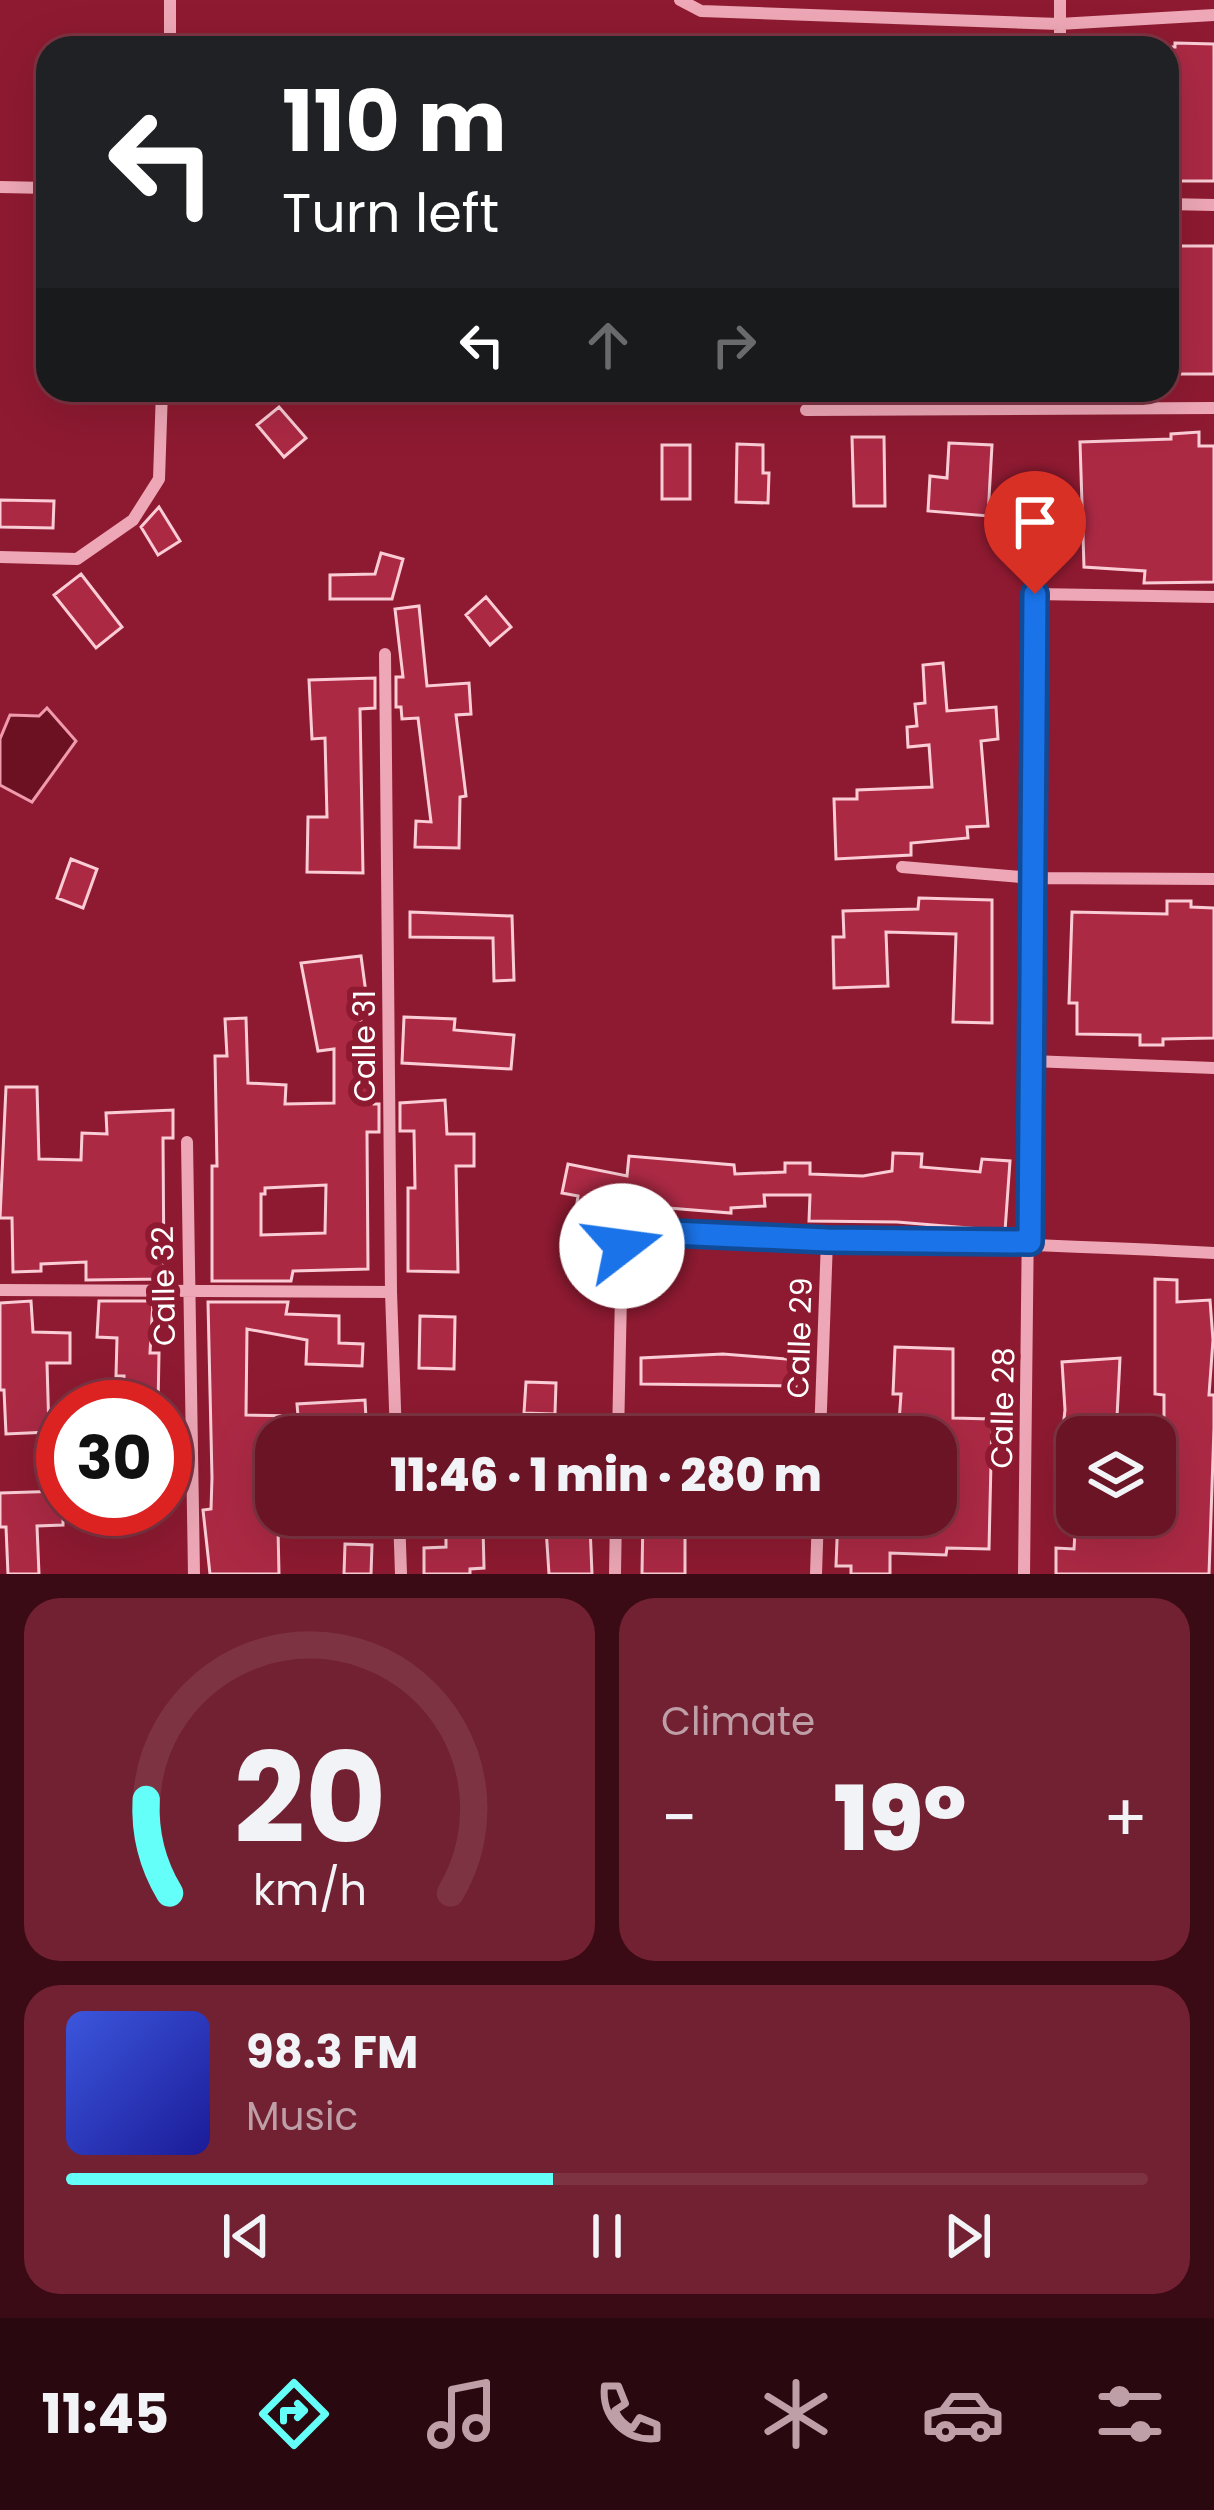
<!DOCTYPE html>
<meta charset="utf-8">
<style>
body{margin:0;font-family:Poppins,sans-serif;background:#722132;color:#f1f3f6;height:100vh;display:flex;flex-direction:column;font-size:45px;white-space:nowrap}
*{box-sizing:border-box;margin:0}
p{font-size:39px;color:#be9ea7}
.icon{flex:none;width:66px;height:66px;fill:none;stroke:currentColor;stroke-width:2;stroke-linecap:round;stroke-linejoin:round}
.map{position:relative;height:1574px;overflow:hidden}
.drawer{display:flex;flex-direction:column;gap:24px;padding:24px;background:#3a0b14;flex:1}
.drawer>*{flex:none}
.top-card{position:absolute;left:36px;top:36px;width:1143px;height:366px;border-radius:36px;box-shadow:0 12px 48px #0002,0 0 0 3px #7d3342;background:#202124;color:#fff;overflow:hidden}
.tools{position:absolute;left:1056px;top:1416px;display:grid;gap:24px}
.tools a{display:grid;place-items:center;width:120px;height:120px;border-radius:24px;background:#6a1425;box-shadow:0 12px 48px #0002,0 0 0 3px #7d3342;font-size:60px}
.speed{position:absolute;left:36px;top:1380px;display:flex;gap:24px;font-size:60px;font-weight:700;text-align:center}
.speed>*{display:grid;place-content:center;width:156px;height:156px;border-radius:50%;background:#6a1425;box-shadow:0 12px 48px #0002,0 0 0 3px #7d3342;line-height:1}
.speed .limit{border:18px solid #d22;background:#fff;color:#111}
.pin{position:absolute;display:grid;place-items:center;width:102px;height:102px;color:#fff;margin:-123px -51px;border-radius:50% 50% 50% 0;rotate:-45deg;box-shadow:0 0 12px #0007}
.pin .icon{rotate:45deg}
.me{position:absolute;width:132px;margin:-66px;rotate:75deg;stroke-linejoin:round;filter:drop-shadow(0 0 9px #0008)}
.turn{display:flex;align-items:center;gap:42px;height:252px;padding:0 48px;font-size:54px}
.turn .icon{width:156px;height:156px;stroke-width:2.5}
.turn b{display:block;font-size:84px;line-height:102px}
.lanes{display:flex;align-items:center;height:114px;padding:0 48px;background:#0003;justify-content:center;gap:60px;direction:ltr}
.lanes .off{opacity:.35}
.big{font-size:90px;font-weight:800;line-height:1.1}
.drawer .tile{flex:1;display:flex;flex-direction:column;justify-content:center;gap:18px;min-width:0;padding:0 42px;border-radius:36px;background:#722132}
.drawer .dial{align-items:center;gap:0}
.dial svg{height:312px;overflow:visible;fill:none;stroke:#7d3342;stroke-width:7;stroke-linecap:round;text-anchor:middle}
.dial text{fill:#f1f3f6;stroke:none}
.song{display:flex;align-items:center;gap:36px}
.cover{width:144px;height:144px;border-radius:18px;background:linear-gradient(135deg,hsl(230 70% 55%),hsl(240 70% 35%))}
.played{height:12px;border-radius:6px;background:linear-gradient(90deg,#64fff8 45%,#7d3342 45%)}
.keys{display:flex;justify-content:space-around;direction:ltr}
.heat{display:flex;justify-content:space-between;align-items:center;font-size:66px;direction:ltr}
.drawer .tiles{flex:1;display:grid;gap:24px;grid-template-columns:1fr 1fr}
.tile:last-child{grid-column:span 2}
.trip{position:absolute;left:255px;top:1416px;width:702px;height:120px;border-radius:36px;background:#6a1425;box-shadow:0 12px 48px #0002,0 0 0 3px #7d3342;font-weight:800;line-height:120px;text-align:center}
.tabs{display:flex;height:192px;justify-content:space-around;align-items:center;background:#2a080f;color:#be9ea7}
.tabs .icon{width:84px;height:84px}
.tabs .current{color:#64fff8}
.tabs b{font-size:54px;color:#f1f3f6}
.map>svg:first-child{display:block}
.water{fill:#6b1122;stroke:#f09aad;stroke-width:3}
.building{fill:#ac2944;stroke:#facdd6;stroke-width:3;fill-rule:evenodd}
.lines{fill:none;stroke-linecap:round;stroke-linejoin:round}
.street{stroke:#eea7b6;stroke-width:12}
.route-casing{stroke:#114b97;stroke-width:30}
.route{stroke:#1a73e8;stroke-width:21}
.labels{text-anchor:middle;stroke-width:12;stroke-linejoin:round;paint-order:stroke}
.street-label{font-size:30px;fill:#fff;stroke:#8e1a31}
</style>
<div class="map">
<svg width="1214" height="1574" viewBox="0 0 1214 1574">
<rect width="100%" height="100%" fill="#8e1a31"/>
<path class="water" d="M 47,708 L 76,741 L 32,802 L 0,785 L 0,739 L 10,715 L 39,716 Z"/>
<path class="building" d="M 1175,43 L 1214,44 L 1214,181 L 1169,181 L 1167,47 L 1175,47 Z
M 1167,246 L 1214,246 L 1214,374 L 1167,374 L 1167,350 L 1171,350 Z
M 279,407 L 306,438 L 284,457 L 257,425 Z
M 1199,432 L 1199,446 L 1214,446 L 1214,582 L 1144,583 L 1145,571 L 1084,567 L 1080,442 L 1171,439 L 1171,434 Z
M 852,437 L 884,437 L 885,506 L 854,506 Z
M 949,443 L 992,445 L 988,516 L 928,511 L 930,476 L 947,478 Z
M 737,444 L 763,445 L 763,473 L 769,473 L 768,503 L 736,502 Z
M 662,445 L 690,445 L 690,499 L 662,499 Z
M 0,500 L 54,501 L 53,528 L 0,527 Z
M 159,507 L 180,541 L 158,555 L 141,527 Z
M 381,553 L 403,559 L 392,599 L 330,599 L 330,575 L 375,574 Z
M 81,574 L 122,627 L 96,648 L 54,595 Z
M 486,597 L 511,627 L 490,645 L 466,615 Z
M 419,606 L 427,686 L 469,683 L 471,714 L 456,715 L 466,796 L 460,797 L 459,848 L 415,847 L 416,821 L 431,822 L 418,718 L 402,719 L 401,707 L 396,707 L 396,677 L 403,677 L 395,609 Z
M 943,663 L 947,711 L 996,707 L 998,739 L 981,741 L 988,826 L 967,827 L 968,838 L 911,843 L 911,855 L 836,859 L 834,799 L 857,799 L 857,790 L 932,787 L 929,745 L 908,747 L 907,727 L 917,726 L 915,704 L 925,703 L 923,665 Z
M 375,678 L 375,708 L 360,709 L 363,873 L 307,872 L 308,817 L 327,817 L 325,738 L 312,739 L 309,680 Z
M 71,859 L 97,869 L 83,908 L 57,898 Z
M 919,898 L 992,900 L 992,1023 L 953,1022 L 956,934 L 886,932 L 888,986 L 834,988 L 833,937 L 844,937 L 843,911 L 918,909 Z
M 1167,901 L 1191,901 L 1191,907 L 1214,908 L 1214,1038 L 1163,1039 L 1163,1045 L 1140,1045 L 1140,1035 L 1077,1034 L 1077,1003 L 1069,1003 L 1072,912 L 1167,914 Z
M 410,912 L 512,916 L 514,980 L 494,981 L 493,938 L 410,937 Z
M 361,956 L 366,993 L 360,1016 L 366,1048 L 374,1048 L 374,1104 L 379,1104 L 379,1132 L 367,1132 L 368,1269 L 293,1271 L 291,1281 L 212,1281 L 212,1166 L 217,1166 L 215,1056 L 227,1056 L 225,1019 L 246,1018 L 248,1083 L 286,1085 L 285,1104 L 334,1103 L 334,1049 L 318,1051 L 301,963 ZM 326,1185 L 325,1233 L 261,1235 L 261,1194 L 265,1194 L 265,1188 Z
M 404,1017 L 455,1019 L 454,1030 L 514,1035 L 511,1069 L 402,1063 Z
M 6,1087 L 37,1087 L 39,1159 L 81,1160 L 82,1133 L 107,1134 L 106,1113 L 173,1110 L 173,1138 L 163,1138 L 164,1279 L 86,1280 L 86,1262 L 41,1264 L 41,1271 L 13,1272 L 12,1218 L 0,1218 Z
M 445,1100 L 447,1134 L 474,1134 L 474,1166 L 456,1166 L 458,1272 L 408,1271 L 408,1188 L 415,1188 L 414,1131 L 400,1131 L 400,1103 Z
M 893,1153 L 922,1154 L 921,1167 L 980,1172 L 982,1159 L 1010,1161 L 1005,1231 L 897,1222 L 809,1221 L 810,1195 L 764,1195 L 765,1206 L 731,1208 L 731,1213 L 607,1203 L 601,1242 L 591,1241 L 572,1238 L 578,1196 L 562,1193 L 568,1164 L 627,1176 L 629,1156 L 734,1165 L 735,1174 L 785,1172 L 785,1163 L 810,1163 L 810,1174 L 863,1176 L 892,1171 Z
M 1155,1279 L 1177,1280 L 1177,1302 L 1210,1300 L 1213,1340 L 1209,1395 L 1214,1395 L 1214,1428 L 1209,1574 L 1056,1574 L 1056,1548 L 1074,1549 L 1076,1515 L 1155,1515 L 1155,1447 L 1164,1448 L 1164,1395 L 1155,1394 Z
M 31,1301 L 33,1332 L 70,1333 L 70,1363 L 47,1363 L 49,1432 L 6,1434 L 4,1390 L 0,1390 L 0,1303 Z
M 99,1301 L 153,1301 L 150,1353 L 159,1353 L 158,1407 L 124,1407 L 124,1376 L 116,1376 L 117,1338 L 97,1337 Z
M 208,1302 L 288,1302 L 286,1314 L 339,1316 L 339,1343 L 363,1344 L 362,1366 L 306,1364 L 307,1340 L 247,1329 L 246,1415 L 298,1416 L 297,1404 L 365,1400 L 367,1437 L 276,1437 L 279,1574 L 210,1574 L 203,1510 L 211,1509 L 212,1478 Z
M 420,1316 L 455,1317 L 454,1369 L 419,1368 Z
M 895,1347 L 953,1349 L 953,1418 L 992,1419 L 989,1549 L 947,1548 L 946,1555 L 890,1553 L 890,1574 L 851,1574 L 851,1566 L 836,1566 L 838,1515 L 936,1515 L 936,1437 L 898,1437 L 901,1394 L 893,1394 Z
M 723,1354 L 799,1360 L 796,1386 L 641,1384 L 641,1358 Z
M 1120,1358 L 1116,1437 L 1062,1437 L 1065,1410 L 1062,1362 Z
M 526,1382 L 556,1383 L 555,1414 L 524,1413 Z
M 63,1491 L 63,1525 L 37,1526 L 39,1574 L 8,1574 L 6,1527 L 0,1527 L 0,1493 Z
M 643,1515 L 685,1515 L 685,1574 L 642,1574 Z
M 461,1526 L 483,1526 L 484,1568 L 470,1569 L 470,1574 L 424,1574 L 424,1548 L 446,1547 L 446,1533 L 461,1533 Z
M 590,1526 L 592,1574 L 549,1574 L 546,1528 Z
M 345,1544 L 372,1545 L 371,1574 L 344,1574 Z"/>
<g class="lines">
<path class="street" d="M 680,0 L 701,11 L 1059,24 L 1214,15
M 170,48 L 170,0
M 1060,48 L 1060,0
M 0,187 L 48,188
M 1167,204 L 1214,205
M 806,410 L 1214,408
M 0,557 L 77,559 L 133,520 L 159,479 L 162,390
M 385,654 L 391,1292 L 396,1437
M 902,867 L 1032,878 L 1214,879
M 1031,1061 L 1214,1068
M 187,1142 L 194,1574
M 0,1290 L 391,1292
M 618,1437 L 622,1247 L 629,1235 L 651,1232 C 839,1241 1026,1242 1214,1253
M 820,1437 L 827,1240
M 399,1515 L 401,1574
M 615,1574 L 616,1515
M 816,1574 L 818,1515
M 1024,1574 L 1035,594 L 1214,597"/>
</g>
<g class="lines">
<g class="route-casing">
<path id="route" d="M 622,1246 L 629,1235 L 651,1232 L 827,1240 L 1030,1242 L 1035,594"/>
</g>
<use href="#route" class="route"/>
</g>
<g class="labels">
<g class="street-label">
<text transform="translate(365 1046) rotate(-90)" y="10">Calle 31</text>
<text transform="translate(164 1286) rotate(-91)" y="10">Calle 32</text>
<text transform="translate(800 1338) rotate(-88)" y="10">Calle 29</text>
<text transform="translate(1003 1408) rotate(-89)" y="10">Calle 28</text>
</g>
</g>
</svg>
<div class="tools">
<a><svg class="icon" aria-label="layers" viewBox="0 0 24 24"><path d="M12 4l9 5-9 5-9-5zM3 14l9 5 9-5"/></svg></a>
</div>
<div class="speed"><div class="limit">30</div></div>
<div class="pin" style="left:1035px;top:594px;background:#d93025"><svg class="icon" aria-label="arrive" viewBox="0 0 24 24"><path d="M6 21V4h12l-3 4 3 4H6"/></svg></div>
<svg class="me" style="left:622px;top:1246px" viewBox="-20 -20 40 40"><circle r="19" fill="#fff"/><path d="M0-13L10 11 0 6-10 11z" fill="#1a73e8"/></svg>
<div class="trip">11:46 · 1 min · 280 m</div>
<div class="top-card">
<div class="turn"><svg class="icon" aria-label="left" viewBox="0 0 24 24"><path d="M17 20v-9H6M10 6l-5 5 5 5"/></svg><div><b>110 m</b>Turn left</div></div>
<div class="lanes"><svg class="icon" aria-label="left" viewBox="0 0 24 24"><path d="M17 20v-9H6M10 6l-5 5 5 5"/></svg><svg class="icon off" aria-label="ahead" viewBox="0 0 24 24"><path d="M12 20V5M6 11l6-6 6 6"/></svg><svg class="icon off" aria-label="right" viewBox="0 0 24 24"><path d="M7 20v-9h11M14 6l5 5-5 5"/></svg></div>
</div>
</div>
<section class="drawer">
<div class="tiles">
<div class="tile dial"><svg viewBox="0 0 100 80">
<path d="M14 69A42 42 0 1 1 86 69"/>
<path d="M14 69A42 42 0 0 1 8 45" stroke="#64fff8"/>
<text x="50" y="56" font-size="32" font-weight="700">20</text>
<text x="50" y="72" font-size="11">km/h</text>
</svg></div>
<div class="tile"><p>Climate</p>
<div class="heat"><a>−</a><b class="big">19°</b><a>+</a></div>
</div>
<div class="tile">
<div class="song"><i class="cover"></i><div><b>98.3 FM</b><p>Music</p></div></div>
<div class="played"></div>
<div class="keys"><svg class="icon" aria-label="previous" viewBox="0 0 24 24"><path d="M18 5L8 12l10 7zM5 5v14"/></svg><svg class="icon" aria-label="pause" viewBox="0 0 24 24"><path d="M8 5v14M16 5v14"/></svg><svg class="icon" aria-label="next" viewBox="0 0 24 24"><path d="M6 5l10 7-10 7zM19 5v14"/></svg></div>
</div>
</div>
</section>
<nav class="tabs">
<b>11:45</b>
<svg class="icon current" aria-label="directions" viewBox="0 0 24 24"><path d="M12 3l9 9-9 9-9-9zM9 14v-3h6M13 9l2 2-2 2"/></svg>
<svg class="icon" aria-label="music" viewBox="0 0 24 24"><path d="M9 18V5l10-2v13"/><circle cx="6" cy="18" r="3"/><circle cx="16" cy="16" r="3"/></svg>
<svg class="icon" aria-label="phone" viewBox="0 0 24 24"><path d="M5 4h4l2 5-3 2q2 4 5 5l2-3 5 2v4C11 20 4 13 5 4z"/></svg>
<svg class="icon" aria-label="climate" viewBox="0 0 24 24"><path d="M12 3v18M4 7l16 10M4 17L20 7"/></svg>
<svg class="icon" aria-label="car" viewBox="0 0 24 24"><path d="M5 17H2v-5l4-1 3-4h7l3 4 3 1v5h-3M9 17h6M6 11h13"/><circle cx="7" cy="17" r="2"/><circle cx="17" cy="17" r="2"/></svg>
<svg class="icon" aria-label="filters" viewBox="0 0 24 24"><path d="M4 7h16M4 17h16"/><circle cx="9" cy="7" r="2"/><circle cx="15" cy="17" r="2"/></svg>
</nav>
